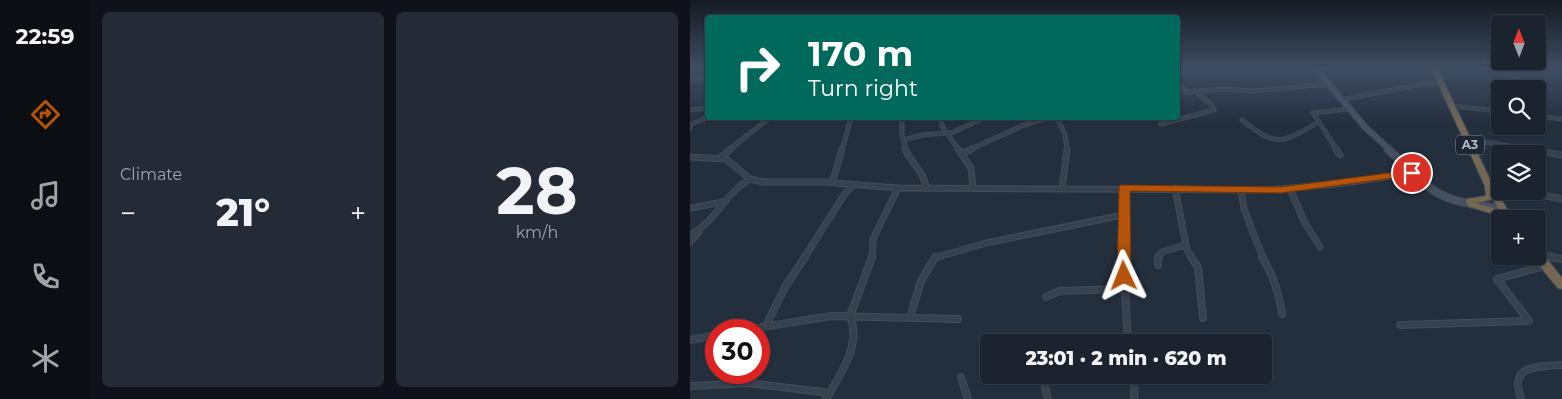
<!DOCTYPE html>
<meta charset="utf-8">
<style>
body{margin:0;font-family:Montserrat,sans-serif;background:#242b36;color:#f1f3f6;height:100vh;display:flex;flex-direction:column;font-size:19px;white-space:nowrap}
*{box-sizing:border-box;margin:0}
p{font-size:16px;color:#a0a4aa}
.icon{flex:none;width:28px;height:28px;fill:none;stroke:currentColor;stroke-width:2;stroke-linecap:round;stroke-linejoin:round}
.map{position:relative;flex:1;overflow:hidden}
.details{display:flex;flex-direction:column;gap:12px;padding:12px;background:#0f1319;width:600px}
.details>*{flex:none}
.hud{position:absolute;left:15px;top:15px;width:475px;height:105px;border-radius:5px;box-shadow:0 1px 4px #0004,0 0 0 1px #39404a;background:#00695c;color:#fff;overflow:hidden}
.needle{width:32px;rotate:359deg}
.buttons{position:absolute;left:801px;top:15px;display:grid;gap:10px}
.buttons a{display:grid;place-items:center;width:55px;height:55px;border-radius:5px;background:#1b232e;box-shadow:0 1px 4px #0004,0 0 0 1px #39404a;font-size:25px}
.speed{position:absolute;left:15px;top:319px;display:flex;gap:10px;font-size:25px;font-weight:700;text-align:center}
.speed>*{display:grid;place-content:center;width:65px;height:65px;border-radius:50%;background:#1b232e;box-shadow:0 1px 4px #0004,0 0 0 1px #39404a;line-height:1}
.speed .limit{border:8px solid #d22;background:#fff;color:#111}
.pin{position:absolute;display:grid;place-items:center;width:42px;height:42px;color:#fff;margin:-21px;border:2px solid #fff;border-radius:50%;box-shadow:0 1px 5px #0007}
.me{position:absolute;width:55px;margin:-28px;rotate:358deg;stroke-linejoin:round;filter:drop-shadow(0 0 4px #0008)}
.turn{display:flex;align-items:center;gap:18px;height:105px;padding:0 20px;font-size:22px}
.turn .icon{width:65px;height:65px;stroke-width:2.5}
.turn b{display:block;font-size:35px;line-height:42px}
.big{font-size:38px;font-weight:800;line-height:1.1}
.details .widget{flex:1;display:flex;flex-direction:column;justify-content:center;gap:8px;min-width:0;padding:0 18px;border-radius:8px;background:#242b36}
.details .dial{align-items:center;gap:0}
.dial b{font-size:65px;line-height:1}
.heat{display:flex;justify-content:space-between;align-items:center;font-size:28px;direction:ltr}
.details .tiles{flex:1;display:grid;gap:12px;grid-template-columns:repeat(2,1fr)}
.trip{position:absolute;left:290px;top:334px;width:292px;height:50px;border-radius:5px;background:#1b232e;box-shadow:0 1px 4px #0004,0 0 0 1px #39404a;font-weight:800;line-height:50px;text-align:center}
main{display:flex;flex:1;min-height:0}
.menu{display:flex;flex-direction:column;width:90px;justify-content:space-around;align-items:center;background:#0b0e12;color:#a0a4aa}
.menu .icon{width:35px;height:35px}
.menu .selected{color:#b45309}
.menu b{font-size:22px;color:#f1f3f6}
.map>svg:first-child{display:block}
.lines{fill:none;stroke-linecap:round;stroke-linejoin:round}
.street-far2-casing{stroke:#414a57;stroke-width:5}
.street-far1-casing{stroke:#414a57;stroke-width:7}
.street-casing{stroke:#414a57;stroke-width:8}
.secondary-far1-casing{stroke:#414a57;stroke-width:7}
.secondary-casing{stroke:#414a57;stroke-width:9}
.highway-casing{stroke:#434c59;stroke-width:2}
.street-far2{stroke:#38414e;stroke-width:3}
.street-far1{stroke:#38414e;stroke-width:4.5}
.street{stroke:#38414e;stroke-width:5.5}
.secondary-far1{stroke:#465061;stroke-width:5}
.secondary{stroke:#465061;stroke-width:7}
.highway{fill:#746855;fill-rule:evenodd}
.route{fill:#b45309;stroke:#753606}
.labels{text-anchor:middle;stroke-width:5;stroke-linejoin:round;paint-order:stroke}
.shield{fill:#1d2633;stroke:#878f9c;stroke-width:1}
.shield-label{font-size:12px;font-weight:bold;fill:#b4bcc9}
</style>
<main>
<nav class="menu">
<b>22:59</b>
<svg class="icon selected" aria-label="directions" viewBox="0 0 24 24"><path d="M12 3l9 9-9 9-9-9zM9 14v-3h6M13 9l2 2-2 2"/></svg>
<svg class="icon" aria-label="music" viewBox="0 0 24 24"><path d="M9 18V5l10-2v13"/><circle cx="6" cy="18" r="3"/><circle cx="16" cy="16" r="3"/></svg>
<svg class="icon" aria-label="phone" viewBox="0 0 24 24"><path d="M5 4h4l2 5-3 2q2 4 5 5l2-3 5 2v4C11 20 4 13 5 4z"/></svg>
<svg class="icon" aria-label="climate" viewBox="0 0 24 24"><path d="M12 3v18M4 7l16 10M4 17L20 7"/></svg>
</nav>
<section class="details">
<div class="tiles">
<div class="widget"><p>Climate</p>
<div class="heat"><a>−</a><b class="big">21°</b><a>+</a></div>
</div>
<div class="widget dial"><b>28</b><p>km/h</p></div>
</div>
</section>
<div class="map">
<svg width="872" height="399" viewBox="0 0 872 399">
<rect width="100%" height="100%" fill="#242f3e"/>
<g class="lines">
<g class="street-far2-casing">
<path id="street-far2" d="M 817,68 L 832,89
M 0,79 L 18,79
M 488,84 L 497,92
M 488,93 L 533,89 L 563,91 L 638,84
M 655,99 L 733,84 L 751,84
M 761,106 L 810,111
M 848,108 L 855,117
M 0,110 L 18,108
M 848,116 L 872,119
M 212,118 L 212,136 L 216,150
M 250,118 L 253,128 L 269,150
M 367,118 L 375,134 L 377,150
M 552,120 C 586,147 591,144 627,123
M 471,124 L 524,110 L 522,105 L 505,91
M 0,128 L 1,124 L 12,120 L 18,115
M 257,133 L 261,133 L 294,118
M 777,139 L 844,150
M 213,140 L 232,135 L 256,133
M 39,150 L 79,118
M 152,150 L 161,118
M 279,150 L 334,125 L 357,118
M 647,150 L 623,113 L 659,109"/>
</g>
<g class="street-far1-casing">
<path id="street-far1" d="M 215,149 C 221,163 235,173 236,188
M 268,149 L 281,168 L 283,188
M 646,149 L 650,155
M 837,149 L 872,155
M 271,154 L 282,149
M 0,157 L 36,159 L 60,179 L 72,182 L 133,182 L 208,188 L 577,190 L 647,184 L 722,173
M 30,158 L 41,149
M 140,182 L 144,177 L 152,149
M 799,186 L 810,188
M 485,188 L 497,250 L 502,258
M 372,189 L 377,149
M 600,189 L 614,221 L 630,247
M 551,190 L 554,209 L 573,258
M 829,191 L 872,199
M 0,208 L 33,202
M 0,235 C 26,222 35,193 60,179
M 0,242 L 9,232
M 848,254 L 866,258
M 114,258 L 154,195 L 163,185
M 182,258 L 183,239 L 208,188
M 244,258 L 296,243 L 433,215
M 433,258 L 434,188
M 468,258 L 472,252 L 495,245"/>
</g>
<g class="street-casing">
<path id="street" d="M 433,257 L 438,342
M 501,257 L 508,267 L 513,318
M 572,257 C 583,274 589,293 592,314
M 860,257 L 872,259
M 468,265 L 468,257
M 356,297 L 370,291 L 435,289
M 160,316 L 182,257
M 220,317 L 231,281 L 245,257
M 710,325 L 839,321 L 807,279 L 855,266
M 76,326 L 95,287 L 115,257
M 55,330 L 141,316 L 268,319
M 0,340 L 26,335
M 357,375 L 353,380 L 358,399
M 271,377 L 278,399
M 0,386 L 59,383 L 140,393
M 136,399 C 150,375 172,344 160,316
M 444,399 L 445,375
M 831,399 C 819,364 846,367 872,365"/>
</g>
<g class="secondary-far1-casing">
<path id="secondary-far1" d="M 625,68 L 675,127 L 700,150"/>
</g>
<g class="secondary-casing">
<path id="secondary" d="M 698,149 C 714,164 729,182 748,193 C 767,204 792,205 813,209"/>
</g>
<g class="highway-casing">
<path id="highway" d="M 741,68 L 747,68 L 803,186 L 823,219 L 811,219 L 803,214 L 778,206 L 776,201 L 777,199 L 796,196 L 795,186 ZM 803,199 L 809,210 L 786,203 Z
M 848,252 L 852,253 L 872,278 L 872,289 L 868,288 L 844,259 L 843,256 L 848,256 Z"/>
</g>
<use href="#street-far2" class="street-far2"/>
<use href="#street-far1" class="street-far1"/>
<use href="#street" class="street"/>
<use href="#secondary-far1" class="secondary-far1"/>
<use href="#secondary" class="secondary"/>
<use href="#highway" class="highway"/>
</g>
<linearGradient id="sky" x2="0" y2="1"><stop stop-color="#141a22"/><stop offset="0.55" stop-color="#3f4d63"/><stop offset="1" stop-color="#3f4d63" stop-opacity="0"/></linearGradient>
<rect width="872" height="124" fill="url(#sky)"/>
<path class="route" d="M 722,170 L 726,171 L 727,173 L 726,175 L 591,193 L 440,191 L 441,276 L 439,280 L 434,281 L 429,280 L 427,276 L 429,188 L 430,185 L 591,187 Z"/>
<g class="labels">
<rect class="shield" x="766" y="135.5" width="28" height="19" rx="4"/>
<g class="shield-label">
<text x="780" y="149">A3</text>
</g>
</g>
</svg>
<div class="buttons">
<a><svg class="needle" viewBox="-14 -14 28 28"><path d="M0-13l5 13h-10z" fill="#e53935"/><path d="M0 13l5-13h-10z" fill="#a0a4aa"/></svg></a>
<a><svg class="icon" aria-label="search" viewBox="0 0 24 24"><circle cx="10" cy="10" r="6"/><path d="M15 15l6 6"/></svg></a>
<a><svg class="icon" aria-label="layers" viewBox="0 0 24 24"><path d="M12 4l9 5-9 5-9-5zM3 14l9 5 9-5"/></svg></a>
<a>+</a>
</div>
<div class="speed"><div class="limit">30</div></div>
<div class="pin" style="left:722px;top:173px;background:#d93025"><svg class="icon" aria-label="arrive" viewBox="0 0 24 24"><path d="M6 21V4h12l-3 4 3 4H6"/></svg></div>
<svg class="me" style="left:434px;top:276px" viewBox="-20 -20 40 40"><path d="M0-17L14 15 0 8-14 15z" fill="#b45309" stroke="#fff" stroke-width="4"/></svg>
<div class="trip">23:01 · 2 min · 620 m</div>
<div class="hud">
<div class="turn"><svg class="icon" aria-label="right" viewBox="0 0 24 24"><path d="M7 20v-9h11M14 6l5 5-5 5"/></svg><div><b>170 m</b>Turn right</div></div>
</div>
</div>
</main>
